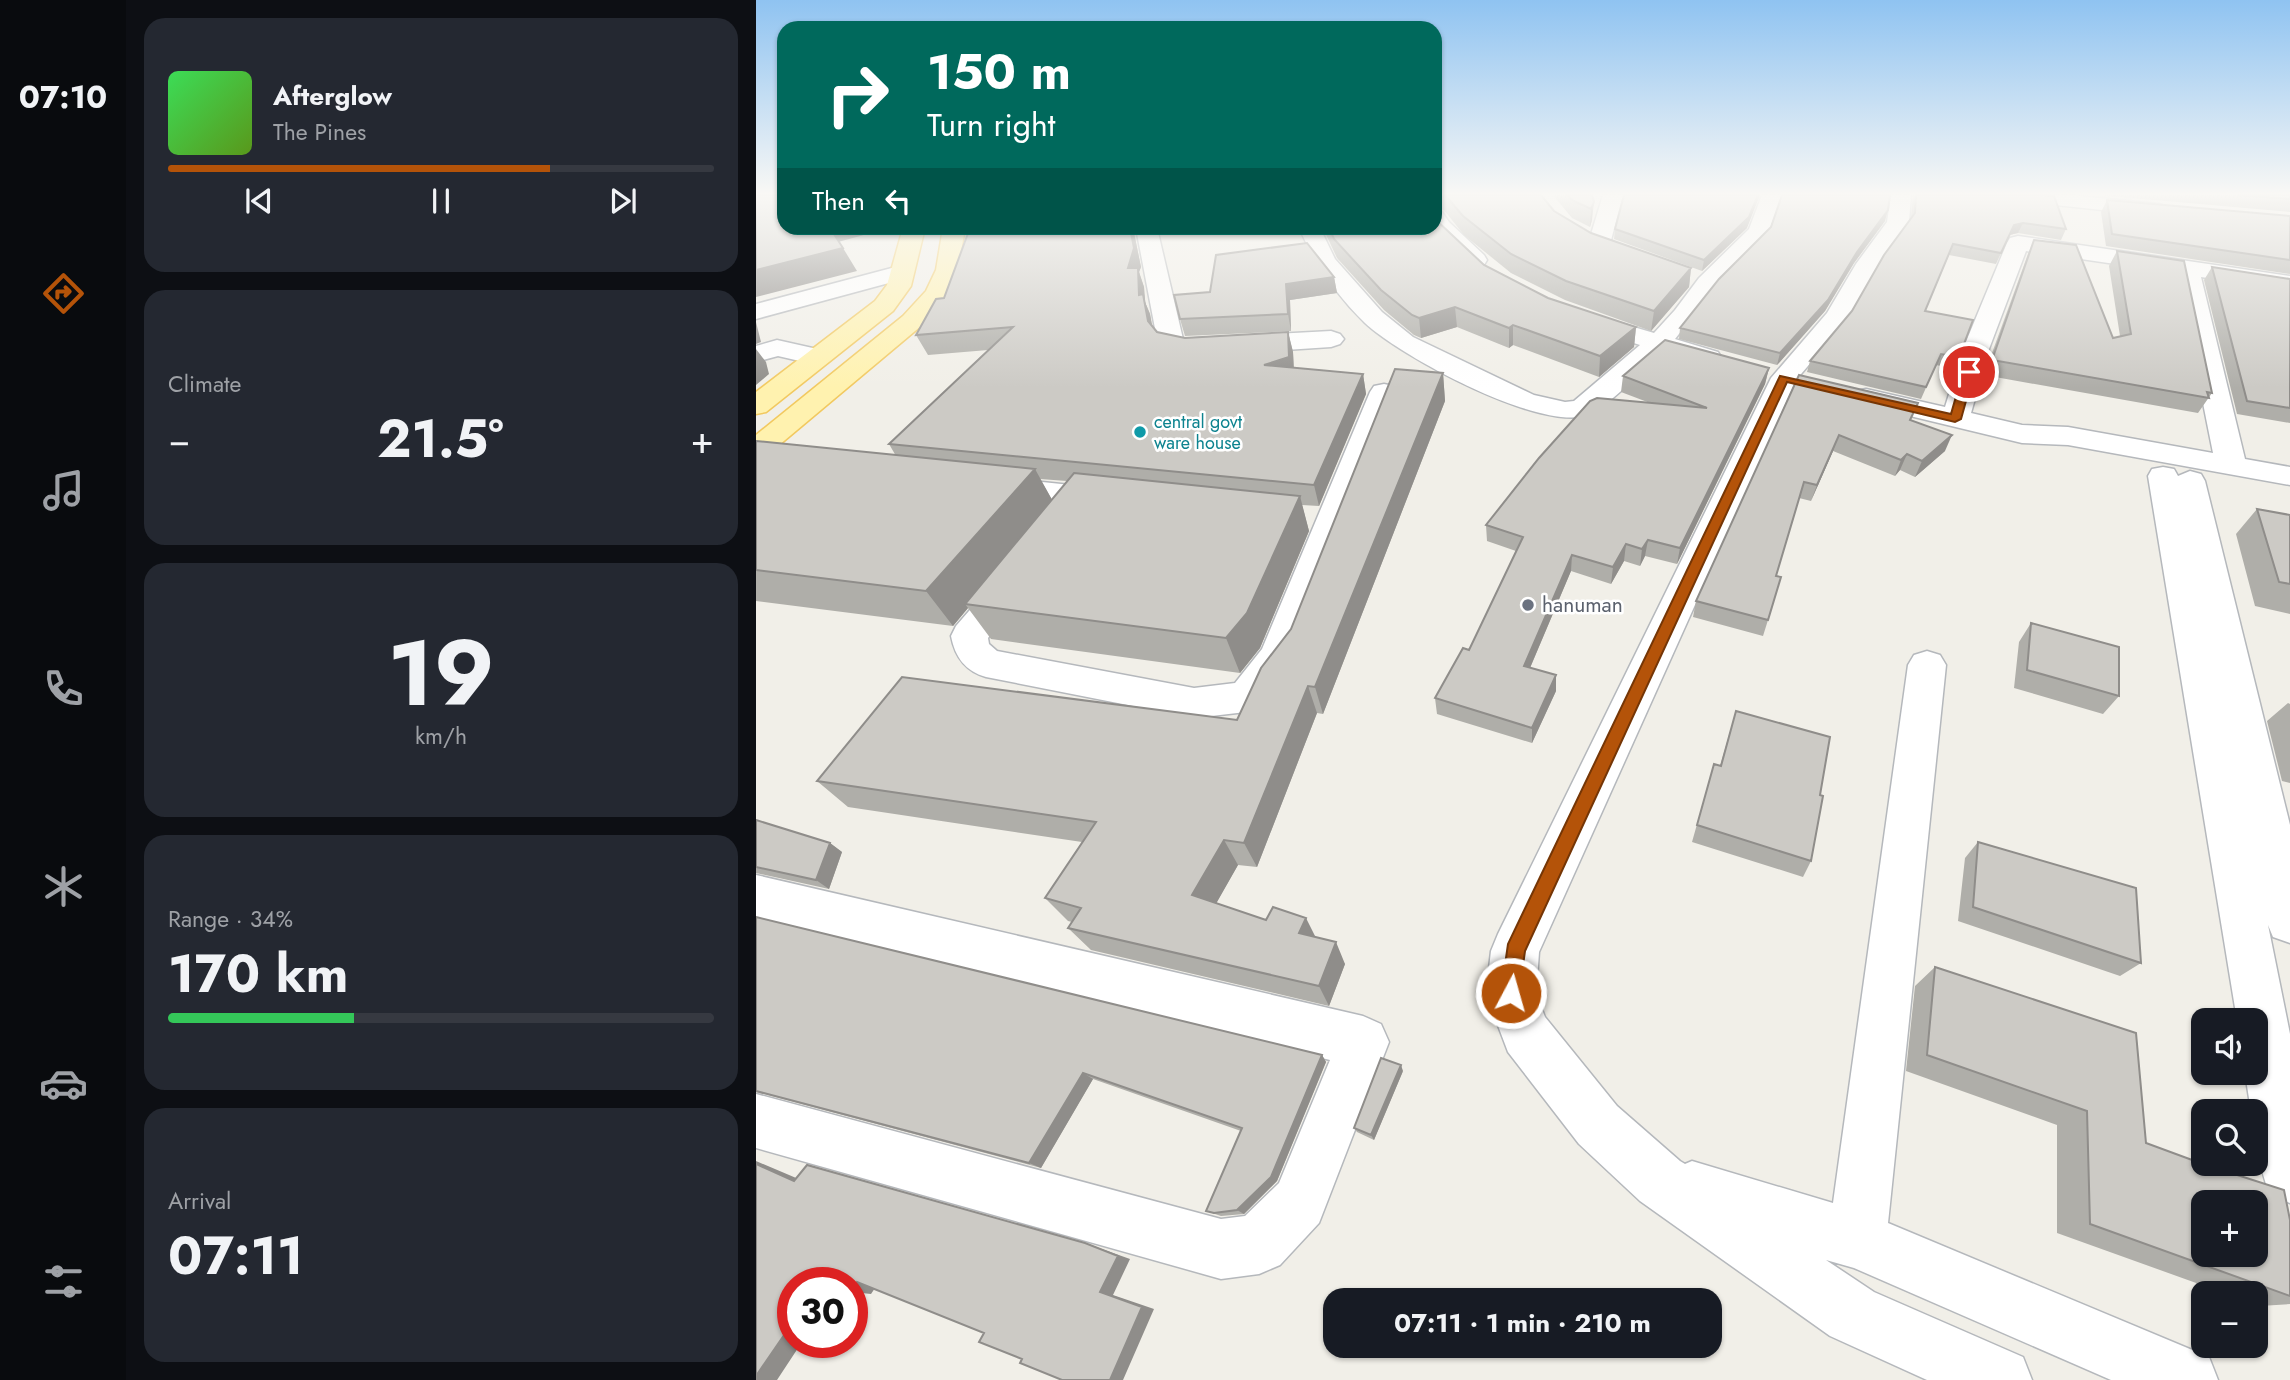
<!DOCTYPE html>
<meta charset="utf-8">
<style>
body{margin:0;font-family:Jost,sans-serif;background:#242831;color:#f1f3f6;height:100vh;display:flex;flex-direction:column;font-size:26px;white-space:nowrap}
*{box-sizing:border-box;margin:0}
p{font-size:23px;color:#9ea1a6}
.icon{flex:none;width:38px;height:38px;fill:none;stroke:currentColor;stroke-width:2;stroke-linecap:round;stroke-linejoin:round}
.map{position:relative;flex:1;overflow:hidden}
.drawer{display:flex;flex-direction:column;gap:18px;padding:18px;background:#0d0f14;width:630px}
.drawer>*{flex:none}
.hud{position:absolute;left:21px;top:21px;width:665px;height:214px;border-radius:21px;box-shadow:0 2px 5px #0004;background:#00695c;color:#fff;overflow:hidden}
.buttons{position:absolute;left:1435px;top:1008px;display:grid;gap:14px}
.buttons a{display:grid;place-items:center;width:77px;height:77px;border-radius:14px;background:#171b24;box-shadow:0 2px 5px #0004;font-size:35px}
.speed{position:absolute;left:21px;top:1267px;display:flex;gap:14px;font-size:35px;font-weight:700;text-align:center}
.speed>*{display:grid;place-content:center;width:91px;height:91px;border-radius:50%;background:#171b24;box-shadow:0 2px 5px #0004;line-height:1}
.speed .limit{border:10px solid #d22;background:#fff;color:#111}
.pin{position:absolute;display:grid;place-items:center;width:60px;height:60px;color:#fff;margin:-30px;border:4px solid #fff;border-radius:50%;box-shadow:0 2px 7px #0007}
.me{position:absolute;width:77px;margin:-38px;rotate:6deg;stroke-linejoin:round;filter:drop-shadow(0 0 5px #0008)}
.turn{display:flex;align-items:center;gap:24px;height:147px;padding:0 35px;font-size:32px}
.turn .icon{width:91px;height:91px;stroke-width:2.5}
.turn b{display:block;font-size:49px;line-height:60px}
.then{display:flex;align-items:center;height:66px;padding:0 35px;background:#0003;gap:14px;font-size:26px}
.big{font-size:52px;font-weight:700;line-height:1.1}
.drawer .tile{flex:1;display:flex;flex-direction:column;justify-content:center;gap:10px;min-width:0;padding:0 24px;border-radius:21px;background:#242831}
.drawer .dial{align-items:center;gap:0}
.dial b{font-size:91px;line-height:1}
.song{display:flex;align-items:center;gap:21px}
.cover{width:84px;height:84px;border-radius:10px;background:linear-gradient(135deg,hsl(130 70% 55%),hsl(90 70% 35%))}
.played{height:7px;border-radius:4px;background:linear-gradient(90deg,#b45309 70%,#363941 70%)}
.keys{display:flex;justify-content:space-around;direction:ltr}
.heat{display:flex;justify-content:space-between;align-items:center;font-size:38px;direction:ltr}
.charge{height:10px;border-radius:5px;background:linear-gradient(90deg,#34c759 34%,#363941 0)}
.trip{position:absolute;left:567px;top:1288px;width:399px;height:70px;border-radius:21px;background:#171b24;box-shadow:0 2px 5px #0004;font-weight:700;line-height:70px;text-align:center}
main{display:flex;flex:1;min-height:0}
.dock{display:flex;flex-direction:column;width:126px;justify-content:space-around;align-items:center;background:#090b0e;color:#9ea1a6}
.dock .icon{width:49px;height:49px}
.dock .current{color:#b45309}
.dock b{font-size:32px;color:#f1f3f6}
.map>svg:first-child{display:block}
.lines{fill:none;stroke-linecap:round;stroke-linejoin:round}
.minor-casing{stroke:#b5b8bc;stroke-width:3}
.major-casing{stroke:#f2c960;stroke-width:3}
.minor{fill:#fff;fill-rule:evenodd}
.major{fill:#fff2af;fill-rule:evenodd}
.wall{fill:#afaea9;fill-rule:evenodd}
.shaded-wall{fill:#8f8d8a}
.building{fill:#cccac5;stroke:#8f8d8a;stroke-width:2;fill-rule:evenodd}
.route{fill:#b45309;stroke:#753606;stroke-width:2}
.culture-dot{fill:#0f9aa8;stroke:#fff;stroke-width:2.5}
.worship-dot{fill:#6b7280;stroke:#fff;stroke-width:2.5}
.labels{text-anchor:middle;stroke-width:5;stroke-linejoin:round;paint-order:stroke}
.far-culture-label{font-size:18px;fill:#0d838f;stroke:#fff;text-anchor:start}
.worship-label{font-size:21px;fill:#5b616d;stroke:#fff;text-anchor:start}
</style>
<main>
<nav class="dock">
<b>07:10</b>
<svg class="icon current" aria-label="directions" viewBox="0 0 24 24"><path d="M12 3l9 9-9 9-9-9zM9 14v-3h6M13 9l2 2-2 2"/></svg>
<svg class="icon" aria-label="music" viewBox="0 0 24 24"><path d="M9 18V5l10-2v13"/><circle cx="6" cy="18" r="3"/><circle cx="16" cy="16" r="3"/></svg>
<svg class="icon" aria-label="phone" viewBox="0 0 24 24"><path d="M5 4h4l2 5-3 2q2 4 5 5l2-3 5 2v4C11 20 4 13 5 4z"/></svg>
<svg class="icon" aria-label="climate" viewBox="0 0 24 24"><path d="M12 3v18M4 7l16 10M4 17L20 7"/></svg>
<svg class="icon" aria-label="car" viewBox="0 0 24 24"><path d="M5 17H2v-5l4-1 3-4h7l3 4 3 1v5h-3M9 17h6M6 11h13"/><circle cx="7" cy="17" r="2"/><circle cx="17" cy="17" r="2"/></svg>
<svg class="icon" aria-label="filters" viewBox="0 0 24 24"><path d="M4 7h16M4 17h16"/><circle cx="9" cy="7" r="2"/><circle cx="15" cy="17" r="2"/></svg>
</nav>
<section class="drawer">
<div class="tile">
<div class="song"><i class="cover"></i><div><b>Afterglow</b><p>The Pines</p></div></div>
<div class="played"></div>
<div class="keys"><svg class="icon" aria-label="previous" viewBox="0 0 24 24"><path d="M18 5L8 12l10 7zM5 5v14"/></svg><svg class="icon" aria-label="pause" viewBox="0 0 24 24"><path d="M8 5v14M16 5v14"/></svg><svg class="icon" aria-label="next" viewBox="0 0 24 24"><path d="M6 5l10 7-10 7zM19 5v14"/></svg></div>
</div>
<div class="tile"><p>Climate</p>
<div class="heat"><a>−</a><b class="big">21.5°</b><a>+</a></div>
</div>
<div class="tile dial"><b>19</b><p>km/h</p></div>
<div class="tile"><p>Range · 34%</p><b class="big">170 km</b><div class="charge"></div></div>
<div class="tile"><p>Arrival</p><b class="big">07:11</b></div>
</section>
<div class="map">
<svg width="1534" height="1380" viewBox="0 0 1534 1380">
<rect width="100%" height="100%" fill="#f1efe8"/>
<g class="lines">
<g class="minor-casing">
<path id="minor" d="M 847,195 L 867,195 L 854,244 L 851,249 L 835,249 L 832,244 Z
M 1006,195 L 1026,195 L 1011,236 L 959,288 L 919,339 L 962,352 L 966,358 L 962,364 L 953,366 L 907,352 C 891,366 851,407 835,414 C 789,435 644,356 609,323 C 581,296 559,263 543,228 L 564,228 L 579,259 L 626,312 L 657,337 L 778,395 L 809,402 L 818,401 L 884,345 L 821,325 L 818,320 L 821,315 L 830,313 L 898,333 L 919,310 L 943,278 L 993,229 Z
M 1135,195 L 1155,195 L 1153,222 L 1122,265 L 1090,321 L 1040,380 L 783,952 L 780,994 L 789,1017 L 861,1106 L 924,1161 L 929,1164 L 936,1161 L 1077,1203 L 1152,665 L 1158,655 L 1171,651 L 1184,655 L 1190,665 L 1132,1223 L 1453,1357 L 1462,1380 L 1355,1380 L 1098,1268 L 1070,1260 L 1118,1292 L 1267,1357 L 1276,1380 L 1171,1380 L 1074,1336 L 884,1201 L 823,1144 L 752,1052 L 730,994 L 735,951 L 742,934 L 1015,378 L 1071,313 L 1100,264 L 1131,222 Z
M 1251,195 L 1314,195 L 1402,204 L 1409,206 L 1412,210 L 1409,214 L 1402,216 L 1261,201 L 1254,199 Z
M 679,210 L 686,212 L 693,222 L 728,255 L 731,260 L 728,265 L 712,265 L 677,231 L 675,228 L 679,228 Z
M 380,228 L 401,228 L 427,339 L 575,331 L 584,334 L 588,339 L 584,344 L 575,347 L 435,356 L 409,350 L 401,339 Z
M 1262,236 L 1534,276 L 1534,290 L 1445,277 L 1489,459 L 1534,467 L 1534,485 L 1312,445 L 1266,443 L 1100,403 L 1096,397 L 1100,391 L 1110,389 L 1189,407 L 1207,349 L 1251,243 L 1254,238 ZM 1270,251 L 1421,273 L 1457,453 L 1312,427 L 1266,425 L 1215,413 L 1233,349 Z
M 147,265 L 155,267 L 158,272 L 155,277 L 0,319 L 0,304 Z
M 21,340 L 70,351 L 74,357 L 70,363 L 61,365 L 22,356 L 0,362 L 0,346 Z
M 628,384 L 638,386 L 642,392 L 541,656 L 504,708 L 490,712 L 438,718 L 230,677 C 209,671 199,657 195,636 L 200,626 L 245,574 L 257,570 L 269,574 L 274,582 L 232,638 L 233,644 L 241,651 L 438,688 L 479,683 L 506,649 L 614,392 L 618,386 Z
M 1407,467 L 1418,469 L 1422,476 L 1434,471 L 1445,474 L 1449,481 L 1534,825 L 1534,943 L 1517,937 L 1512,925 L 1534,1034 L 1534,1203 L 1514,1195 C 1503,1168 1500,1141 1500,1111 L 1495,1111 L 1489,1073 L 1500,1073 L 1500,1020 L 1481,1020 L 1392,476 L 1396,469 Z
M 239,477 L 353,489 L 364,492 L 369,499 L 364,506 L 353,509 L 228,494 L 224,487 L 228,480 Z
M 0,875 L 607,1016 L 625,1024 L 633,1042 L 563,1223 L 524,1265 L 503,1274 L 465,1279 L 0,1148 L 0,1094 L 465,1219 L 489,1216 L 523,1183 L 574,1060 L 0,919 Z"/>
</g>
<g class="major-casing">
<path id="major" d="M 147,228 L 169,228 L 155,286 L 137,311 L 10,412 L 0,414 L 0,392 L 119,301 L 131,285 Z
M 187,228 L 209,228 L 202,270 L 189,299 L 165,326 L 10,456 L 0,459 L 0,435 L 147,316 L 170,291 L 180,270 Z"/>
</g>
<use href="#minor" class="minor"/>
<use href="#major" class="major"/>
</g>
<path class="wall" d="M 679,195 L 785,195 L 798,211 L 835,233 L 935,268 L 933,287 L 895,331 L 809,300 L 755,273 L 708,235 L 688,210 L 679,208 Z
M 797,195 L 836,195 L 836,220 L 834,227 L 816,218 Z
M 1157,195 L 1280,195 L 1310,229 L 1305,240 L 1262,233 L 1253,235 L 1240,264 L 1193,255 L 1169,311 L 1203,357 L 1198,369 L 1180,365 L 1165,399 L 1051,372 L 1054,361 L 1096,311 L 1155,217 Z
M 1342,195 L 1534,195 L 1534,212 Z
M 1351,200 L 1534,216 L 1534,274 L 1350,246 L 1345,212 Z
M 1129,221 L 1098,263 L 1069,311 L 1021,365 L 923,339 L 924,328 L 1015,227 Z
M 214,228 L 378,228 L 377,228 L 385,267 L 383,272 L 388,287 L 389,302 L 394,314 L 396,326 L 401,332 L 429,338 L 532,332 L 537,352 L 538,368 L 607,374 L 610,394 L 563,506 L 546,505 L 553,531 L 504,648 L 484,673 L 235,639 L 212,608 L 197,626 L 0,601 L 0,441 L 140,456 L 133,444 L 232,350 L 172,355 L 160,335 L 188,298 ZM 284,479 L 311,481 L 296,500 Z
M 567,228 L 679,228 L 728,265 L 792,298 L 880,327 L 878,347 L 843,377 L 757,345 L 753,348 L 701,327 L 665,338 L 658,335 L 628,310 L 581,258 Z
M 991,228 L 946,271 L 858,239 L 859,229 Z
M 1278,240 L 1357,338 L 1364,336 L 1353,266 L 1361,251 L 1456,393 L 1442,413 L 1228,375 L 1272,254 Z
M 1456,267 L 1534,408 L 1534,423 L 1481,414 L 1448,280 Z
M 578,277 L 581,293 L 534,300 L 535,331 L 429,336 L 424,319 L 454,292 Z
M 1013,368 L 1009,384 L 921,564 L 889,556 L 884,566 L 868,561 L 855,584 L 815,571 L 774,668 L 800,675 L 800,691 L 776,743 L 681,714 L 679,698 L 713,650 L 760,551 L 731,541 L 730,525 L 894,403 L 865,392 L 867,376 Z
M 687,373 L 689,401 L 567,714 L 561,713 L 501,867 L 482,865 L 460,903 L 559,937 L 589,964 L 573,1006 L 335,950 L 312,928 L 316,922 L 312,921 L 289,898 L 326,842 L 92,807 L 61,781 L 481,720 Z
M 1043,375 L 1155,420 L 1189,451 L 1159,477 L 1144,470 L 1139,476 L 1077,451 L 1055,501 L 1043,498 L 1020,576 L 1012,620 L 1007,636 L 937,617 L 940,601 Z
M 1501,509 L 1534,515 L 1534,614 L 1499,606 L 1480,534 Z
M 1275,623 L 1363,696 L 1347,714 L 1258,688 L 1263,642 Z
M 1532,703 L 1534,704 L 1534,783 L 1526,781 L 1511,721 Z
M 980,711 L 1064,795 L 1055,861 L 1047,877 L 936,842 L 958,764 L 964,766 Z
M 0,820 L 74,843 L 86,852 L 73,889 L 0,873 Z
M 1222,842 L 1385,963 L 1364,976 L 1202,921 L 1209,858 Z
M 0,917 L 566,1055 L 570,1062 L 521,1181 L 488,1214 L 465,1216 L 450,1211 L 485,1131 L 337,1079 L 285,1168 L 0,1092 Z
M 1179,967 L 1390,1143 L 1534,1220 L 1534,1304 L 1504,1306 L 1500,1305 L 1500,1293 L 1468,1293 L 1301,1233 L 1301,1125 L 1150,1071 L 1159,986 Z
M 647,1071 L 618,1140 L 601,1132 L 598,1128 Z"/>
<path class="shaded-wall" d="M 1002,195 L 1004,195 L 991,228 L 946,271 L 948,260 Z
M 838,202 L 836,220 L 834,227 L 835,209 Z
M 1132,210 L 1129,221 L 1098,263 L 1069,311 L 1021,365 L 1024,353 Z
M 1267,223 L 1262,233 L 1253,235 L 1240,264 L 1258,225 Z
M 73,228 L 116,228 L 119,232 L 82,242 Z
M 374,228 L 378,228 L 377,228 L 385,267 L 383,272 L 388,287 L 389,302 L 394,314 L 399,341 L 372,268 Z
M 87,248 L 101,271 L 0,297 L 0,270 Z
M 935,268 L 933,287 L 895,331 L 898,311 Z
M 578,277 L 581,293 L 534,300 L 535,331 L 532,314 L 530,284 Z
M 699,307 L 701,327 L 665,338 L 663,318 Z
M 0,322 L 5,342 L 0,344 Z
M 757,325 L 757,345 L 753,348 L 753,328 Z
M 880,327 L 878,347 L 843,377 L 844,356 Z
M 532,332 L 537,352 L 538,378 L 508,365 Z
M 0,349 L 10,362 L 13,374 L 0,385 Z
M 1013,368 L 1009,384 L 921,564 L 924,548 Z
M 687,373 L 689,401 L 567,714 L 559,687 Z
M 607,374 L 610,394 L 563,506 L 558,485 Z
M 1083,435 L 1077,451 L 1055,501 L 1061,485 Z
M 1196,435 L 1189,451 L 1159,477 L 1166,461 Z
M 1151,454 L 1144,470 L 1139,476 L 1145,460 Z
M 279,469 L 299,505 L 209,604 L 212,608 L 197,626 L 170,591 Z
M 544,496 L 553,531 L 504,648 L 484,673 L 470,638 Z
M 892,540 L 889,556 L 884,566 L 886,549 Z
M 870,544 L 868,561 L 855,584 L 857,567 Z
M 816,555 L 815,571 L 768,682 L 768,666 Z
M 800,675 L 800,691 L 776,743 L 776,728 Z
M 552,686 L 561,713 L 501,867 L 488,843 Z
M 468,840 L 482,865 L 452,918 L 436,895 Z
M 74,843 L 86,852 L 73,889 L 60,880 Z
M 550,918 L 561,940 L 543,933 Z
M 580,942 L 589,964 L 573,1006 L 563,986 Z
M 566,1055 L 570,1062 L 521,1181 L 488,1214 L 481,1210 Z
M 645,1065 L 647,1071 L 618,1140 L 615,1135 Z
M 327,1073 L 337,1079 L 285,1168 L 273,1163 Z
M 0,1161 L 59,1186 L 38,1181 L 0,1164 Z
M 329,1243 L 374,1259 L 357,1295 L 398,1309 L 367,1380 L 354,1380 L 344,1292 Z
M 67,1277 L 86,1283 L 63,1283 Z
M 101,1282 L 121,1285 L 115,1294 L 96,1292 L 96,1289 Z
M 37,1322 L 37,1342 L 46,1342 L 21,1380 L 0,1380 L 0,1376 Z"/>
<path class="building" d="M 0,195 L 28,195 L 28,228 L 74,228 L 87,248 L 0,270 Z
M 689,195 L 785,195 L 798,211 L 835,233 L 935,268 L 898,311 L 810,281 L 755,254 L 707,216 Z
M 812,195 L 836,195 L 838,202 L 835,209 L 816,200 Z
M 868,195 L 1002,195 L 993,217 L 948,260 L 859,229 Z
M 1026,195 L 1134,195 L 1132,210 L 1101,252 L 1072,300 L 1024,353 L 924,328 L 963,279 L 1015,227 Z
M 1160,195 L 1280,195 L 1298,196 L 1310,229 L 1267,223 L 1258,225 L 1245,253 L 1197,244 L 1169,311 L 1217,320 L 1203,357 L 1185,354 L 1170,387 L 1054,361 L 1096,311 L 1128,255 L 1159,213 Z
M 1481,195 L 1534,195 L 1534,199 Z
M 1351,200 L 1534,216 L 1534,260 L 1356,234 Z
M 679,219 L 728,265 L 792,298 L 880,327 L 844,356 L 757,325 L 753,328 L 699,307 L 663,318 L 656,315 L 625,290 L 578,239 L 573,228 L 679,228 Z
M 214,228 L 374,228 L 378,248 L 372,268 L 382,268 L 383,295 L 387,294 L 392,321 L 401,332 L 429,338 L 532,332 L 533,357 L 508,365 L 607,374 L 558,485 L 133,444 L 257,327 L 160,335 L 180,299 L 188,298 Z
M 1278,240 L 1320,245 L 1357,338 L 1375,334 L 1361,251 L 1428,261 L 1456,393 L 1451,392 L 1453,398 L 1236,360 Z
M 551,243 L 578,277 L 530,284 L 532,314 L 424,319 L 418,295 L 454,292 L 460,255 Z
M 1456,267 L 1534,279 L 1534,408 L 1491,401 Z
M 909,340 L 1013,368 L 924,548 L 892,540 L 886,549 L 870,544 L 857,567 L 816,555 L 768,666 L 800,675 L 776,728 L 679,698 L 707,648 L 713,650 L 767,537 L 730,525 L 783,458 L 834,401 L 841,398 L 951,408 L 867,376 Z
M 639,369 L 687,373 L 559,687 L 552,686 L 488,843 L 468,840 L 436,895 L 510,920 L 517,907 L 550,918 L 543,933 L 580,942 L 563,986 L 312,928 L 325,908 L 289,898 L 340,822 L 61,781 L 146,677 L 481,720 L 505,668 L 535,629 Z
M 1043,375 L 1162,403 L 1154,420 L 1196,435 L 1166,461 L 1151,454 L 1145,460 L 1083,435 L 1061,485 L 1048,482 L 1020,576 L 1025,577 L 1012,620 L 940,601 Z
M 0,441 L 279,469 L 170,591 L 0,570 Z
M 318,473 L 544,496 L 491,613 L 470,638 L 209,604 Z
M 1501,509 L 1534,515 L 1534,584 L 1523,582 Z
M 1275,623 L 1363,647 L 1363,696 L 1271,670 Z
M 980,711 L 1074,737 L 1064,795 L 1067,796 L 1055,861 L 941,825 L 958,764 L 965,766 Z
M 0,820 L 74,843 L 60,880 L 0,867 Z
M 1222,842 L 1380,888 L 1385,963 L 1217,907 Z
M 0,917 L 566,1055 L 515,1177 L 481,1210 L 458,1213 L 450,1211 L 486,1128 L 327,1073 L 273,1163 L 0,1091 Z
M 1179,967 L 1380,1033 L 1390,1143 L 1447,1164 L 1528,1190 L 1534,1220 L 1534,1296 L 1334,1224 L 1331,1111 L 1171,1055 ZM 1447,1202 L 1500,1202 L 1500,1255 L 1447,1255 Z
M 625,1058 L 645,1065 L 615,1135 L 598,1128 Z
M 0,1164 L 38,1181 L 51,1165 L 329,1243 L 362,1256 L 344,1292 L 386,1307 L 354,1380 L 306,1380 L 264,1363 L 266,1359 L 223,1342 L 228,1333 L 101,1282 L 96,1289 L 96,1283 L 78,1283 L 67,1277 L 63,1283 L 37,1283 L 37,1322 L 0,1376 Z"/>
<linearGradient id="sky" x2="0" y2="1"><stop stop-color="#8fc3f1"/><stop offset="0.5" stop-color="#f9f8f5"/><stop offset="1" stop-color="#f9f8f5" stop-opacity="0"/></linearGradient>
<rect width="1534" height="388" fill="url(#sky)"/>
<path class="route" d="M 1213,369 L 1218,372 L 1205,419 L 1199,422 L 1031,382 L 769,951 L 762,1001 L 755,1004 L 748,1001 L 745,993 L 752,944 L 1024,376 L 1195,414 L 1207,372 Z"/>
<circle class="culture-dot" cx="384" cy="432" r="7"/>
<circle class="worship-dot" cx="772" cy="605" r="7"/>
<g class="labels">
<g class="far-culture-label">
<text x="398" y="428">central govt<tspan x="398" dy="21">ware house</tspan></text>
</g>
<g class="worship-label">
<text x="786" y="612">hanuman</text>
</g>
</g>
</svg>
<div class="buttons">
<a><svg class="icon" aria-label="sound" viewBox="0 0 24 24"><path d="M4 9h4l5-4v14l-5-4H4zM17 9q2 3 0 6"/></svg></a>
<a><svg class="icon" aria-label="search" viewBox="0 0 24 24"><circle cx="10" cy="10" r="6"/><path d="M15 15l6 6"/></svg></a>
<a>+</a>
<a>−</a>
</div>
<div class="speed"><div class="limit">30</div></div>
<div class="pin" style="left:1213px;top:372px;background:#d93025"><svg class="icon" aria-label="arrive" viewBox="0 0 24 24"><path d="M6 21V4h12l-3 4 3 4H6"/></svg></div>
<svg class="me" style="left:755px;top:993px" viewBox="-20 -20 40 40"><circle r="17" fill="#b45309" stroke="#fff" stroke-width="3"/><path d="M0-11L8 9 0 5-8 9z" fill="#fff"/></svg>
<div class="trip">07:11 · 1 min · 210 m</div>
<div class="hud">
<div class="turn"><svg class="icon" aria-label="right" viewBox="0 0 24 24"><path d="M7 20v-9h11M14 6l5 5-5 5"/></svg><div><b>150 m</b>Turn right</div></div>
<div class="then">Then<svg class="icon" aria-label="left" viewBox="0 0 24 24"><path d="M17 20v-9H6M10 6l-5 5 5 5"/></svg></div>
</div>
</div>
</main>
